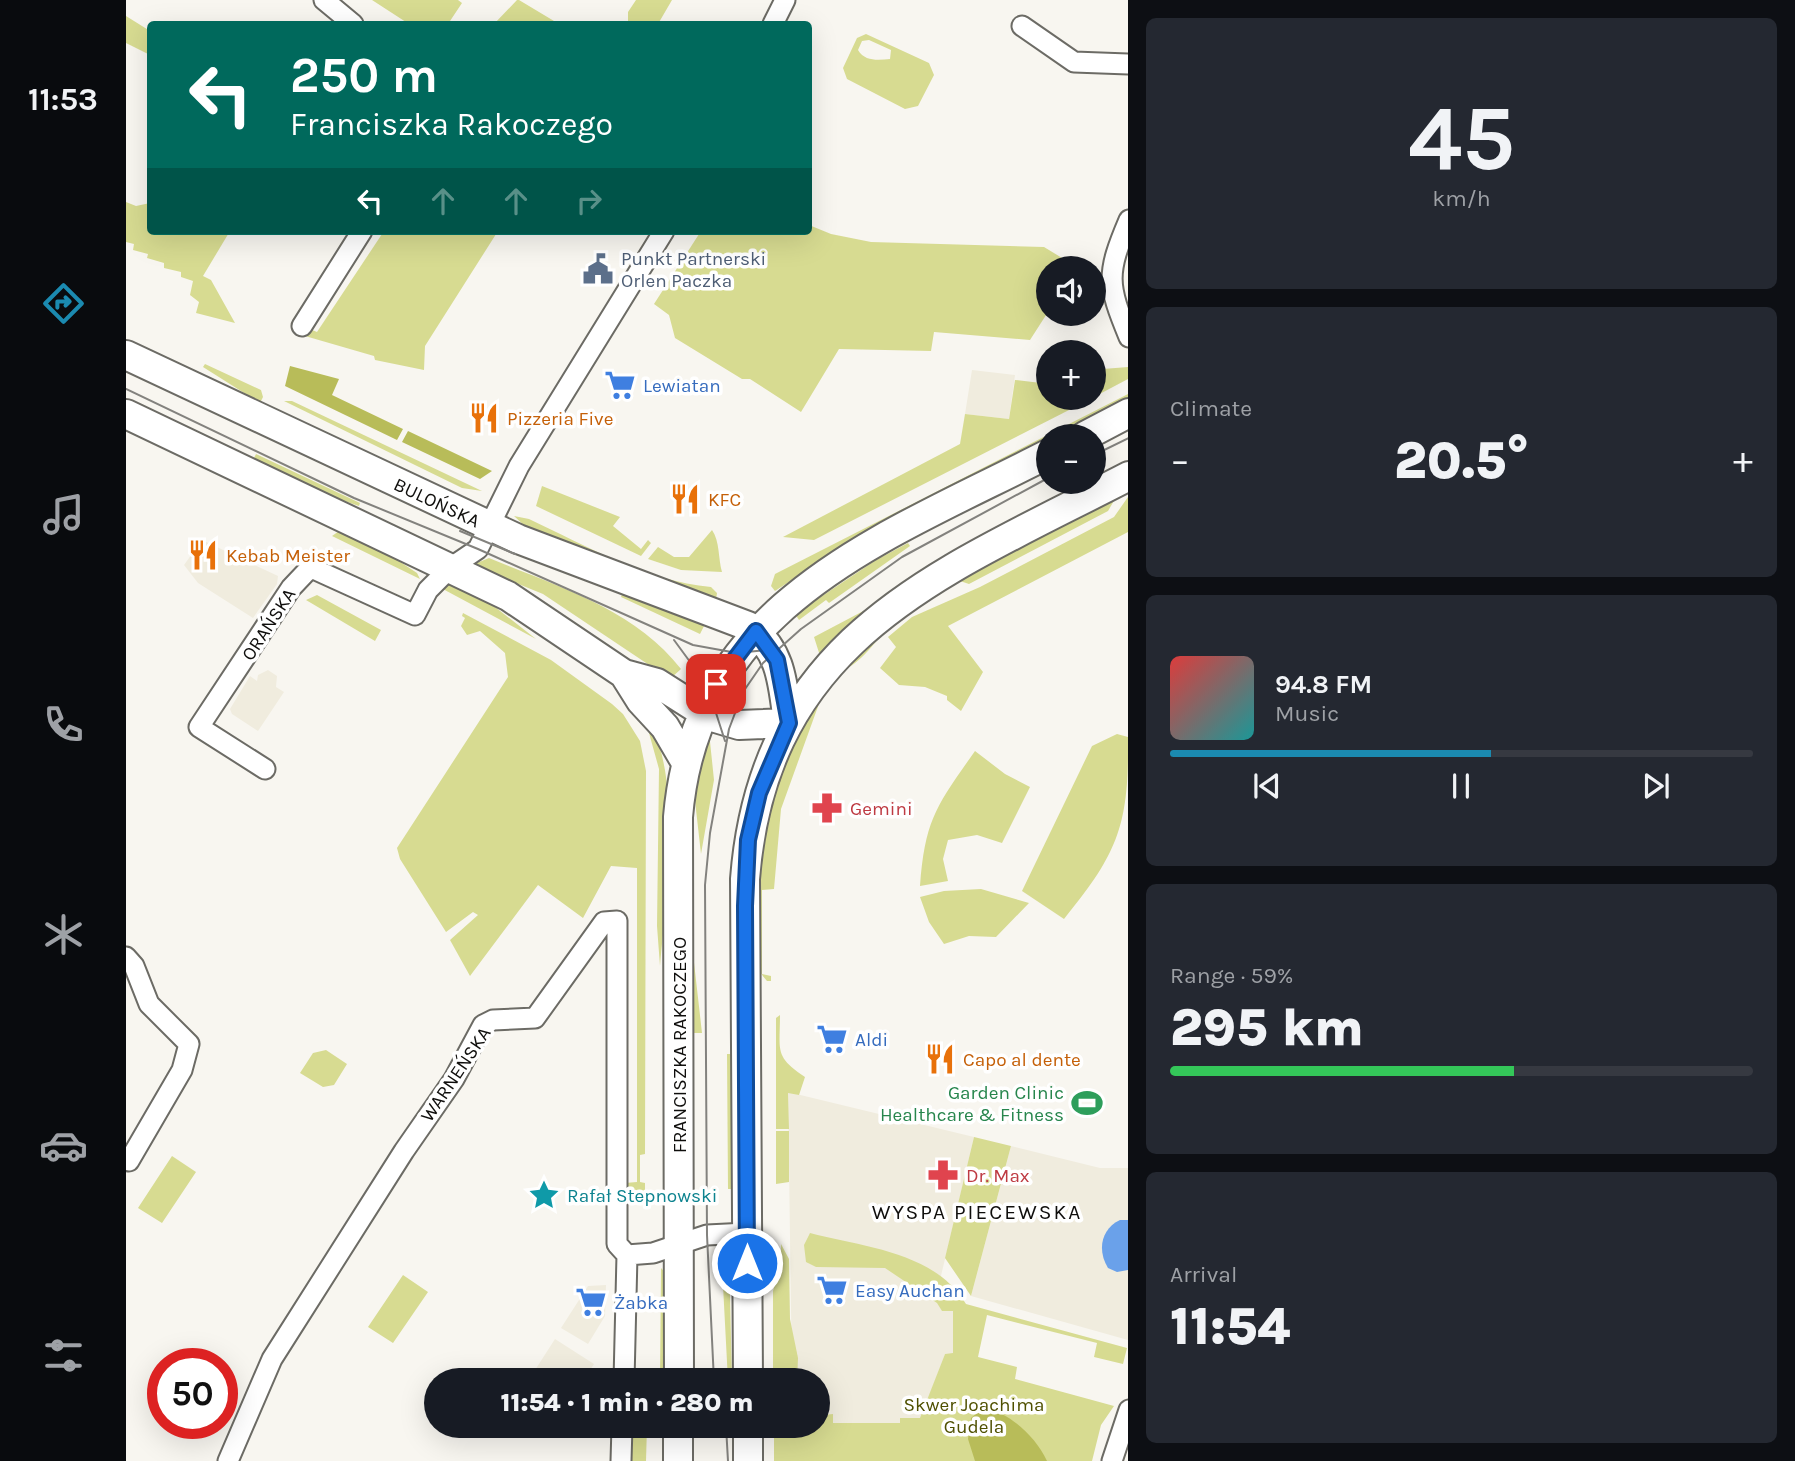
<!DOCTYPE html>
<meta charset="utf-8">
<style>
body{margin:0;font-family:Karla,sans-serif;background:#242831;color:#f1f3f6;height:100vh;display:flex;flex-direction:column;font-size:26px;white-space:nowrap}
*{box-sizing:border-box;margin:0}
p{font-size:23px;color:#9ea1a6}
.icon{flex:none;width:38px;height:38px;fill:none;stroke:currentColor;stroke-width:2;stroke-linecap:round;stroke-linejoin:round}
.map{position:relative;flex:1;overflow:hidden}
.details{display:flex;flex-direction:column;gap:18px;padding:18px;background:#0d0f14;width:667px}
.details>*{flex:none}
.banner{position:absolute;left:21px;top:21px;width:665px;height:214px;border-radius:7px;box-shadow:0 7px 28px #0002;background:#00695c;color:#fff;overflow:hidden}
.tools{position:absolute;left:910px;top:256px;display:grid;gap:14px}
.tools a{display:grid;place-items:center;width:70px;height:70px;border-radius:50%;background:#171b24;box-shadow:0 7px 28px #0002;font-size:35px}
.speed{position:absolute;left:21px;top:1348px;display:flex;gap:14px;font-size:35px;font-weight:700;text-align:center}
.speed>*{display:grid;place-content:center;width:91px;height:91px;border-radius:50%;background:#171b24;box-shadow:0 7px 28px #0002;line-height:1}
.speed .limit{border:10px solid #d22;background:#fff;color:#111}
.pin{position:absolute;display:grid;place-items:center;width:60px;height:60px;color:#fff;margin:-30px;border-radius:14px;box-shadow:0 4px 10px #0006}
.me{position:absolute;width:77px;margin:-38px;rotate:0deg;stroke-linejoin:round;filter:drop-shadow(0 0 5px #0008)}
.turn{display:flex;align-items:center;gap:24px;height:147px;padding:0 28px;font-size:32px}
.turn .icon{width:91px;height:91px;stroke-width:2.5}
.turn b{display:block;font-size:49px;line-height:60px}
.lanes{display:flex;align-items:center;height:66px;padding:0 28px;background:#0003;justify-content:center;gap:35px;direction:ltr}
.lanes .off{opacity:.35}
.big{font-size:52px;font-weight:800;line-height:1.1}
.details .card{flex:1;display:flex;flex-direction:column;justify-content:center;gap:10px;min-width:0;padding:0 24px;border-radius:10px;background:#242831}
.details .dial{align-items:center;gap:0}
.dial b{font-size:91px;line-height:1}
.song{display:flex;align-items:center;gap:21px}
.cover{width:84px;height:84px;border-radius:10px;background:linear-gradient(135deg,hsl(0 70% 55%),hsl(180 70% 35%))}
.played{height:7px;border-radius:4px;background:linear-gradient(90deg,#1b8ab0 55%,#363941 55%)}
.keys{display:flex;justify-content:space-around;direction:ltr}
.heat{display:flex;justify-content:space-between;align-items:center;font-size:38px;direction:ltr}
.charge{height:10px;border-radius:5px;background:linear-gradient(90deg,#34c759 59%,#363941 0)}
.trip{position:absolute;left:298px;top:1368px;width:406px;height:70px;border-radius:35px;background:#171b24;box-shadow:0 7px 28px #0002;font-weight:800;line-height:70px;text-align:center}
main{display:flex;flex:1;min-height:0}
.menu{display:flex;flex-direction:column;width:126px;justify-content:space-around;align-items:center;background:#090b0e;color:#9ea1a6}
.menu .icon{width:49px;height:49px}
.menu .current{color:#1b8ab0}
.menu b{font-size:32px;color:#f1f3f6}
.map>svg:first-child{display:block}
.built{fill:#f0ecde}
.green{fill:#d7db91;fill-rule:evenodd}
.forest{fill:#b8bc59}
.water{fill:#6aa1ea}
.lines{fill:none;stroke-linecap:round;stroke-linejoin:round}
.minor-casing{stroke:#6c6b65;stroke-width:23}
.secondary-casing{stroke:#6c6b65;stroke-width:32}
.minor{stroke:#fff;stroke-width:19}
.secondary{stroke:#fff;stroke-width:28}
.tram{stroke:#83827e;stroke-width:2}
.route-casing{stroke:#114b97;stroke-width:18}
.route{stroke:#1a73e8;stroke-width:12}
.labels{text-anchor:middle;stroke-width:7;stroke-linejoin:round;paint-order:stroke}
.service-label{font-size:19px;fill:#4e5e75;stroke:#fff;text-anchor:start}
.shop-label{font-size:19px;fill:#366cbe;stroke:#fff;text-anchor:start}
.food-label{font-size:19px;fill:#c56008;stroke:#fff;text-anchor:start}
.street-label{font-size:19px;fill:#0f0e0c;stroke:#fff}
.health-label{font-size:19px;fill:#be3a42;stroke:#fff;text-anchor:start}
.leisure-label{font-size:19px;fill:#27864d;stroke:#fff;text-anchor:end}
.culture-label{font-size:19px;fill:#0d838f;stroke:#fff;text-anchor:start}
.park-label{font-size:19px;fill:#4f5000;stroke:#fff}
.neighbourhood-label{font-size:21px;letter-spacing:2px;fill:#0f0e0c;stroke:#fff}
</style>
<main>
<nav class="menu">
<b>11:53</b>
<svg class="icon current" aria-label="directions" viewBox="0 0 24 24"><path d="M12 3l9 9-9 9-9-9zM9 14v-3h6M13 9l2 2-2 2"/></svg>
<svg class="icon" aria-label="music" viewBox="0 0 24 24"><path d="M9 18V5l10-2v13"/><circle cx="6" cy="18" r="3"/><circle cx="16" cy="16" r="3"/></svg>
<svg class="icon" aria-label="phone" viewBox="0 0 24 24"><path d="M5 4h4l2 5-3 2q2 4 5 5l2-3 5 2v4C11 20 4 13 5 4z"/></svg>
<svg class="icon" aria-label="climate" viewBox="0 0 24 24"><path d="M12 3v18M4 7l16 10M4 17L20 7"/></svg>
<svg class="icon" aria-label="car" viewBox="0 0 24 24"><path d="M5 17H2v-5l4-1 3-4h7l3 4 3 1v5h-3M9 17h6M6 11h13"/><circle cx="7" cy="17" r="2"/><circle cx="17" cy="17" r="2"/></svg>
<svg class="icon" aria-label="filters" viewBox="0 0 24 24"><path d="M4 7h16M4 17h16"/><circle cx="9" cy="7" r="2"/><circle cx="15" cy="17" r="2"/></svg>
</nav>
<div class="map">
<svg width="1003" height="1461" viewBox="0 0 1003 1461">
<rect width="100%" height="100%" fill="#f8f6f0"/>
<path class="built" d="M 846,370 L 889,375 L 883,419 L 839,414 Z
M 76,540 L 152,576 L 151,584 L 127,618 L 72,583 L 58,565 Z
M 142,670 L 151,676 L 150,687 L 158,692 L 132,731 L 106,714 L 104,709 L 124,676 L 131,681 L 132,675 Z
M 662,1092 L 848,1137 L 814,1280 L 825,1288 L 844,1353 L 819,1354 L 793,1423 L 691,1426 L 691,1381 L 666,1381 Z
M 885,1146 L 974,1168 L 1002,1168 L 1002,1340 L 845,1296 Z
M 480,1285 L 479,1316 L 462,1344 L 435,1328 L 462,1286 Z
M 429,1339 L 468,1364 L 457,1381 L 402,1381 Z"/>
<path class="green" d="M 246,0 L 332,0 L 336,3 L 322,24 L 283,24 Z
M 391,0 L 393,0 L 433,24 L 368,24 Z
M 510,0 L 546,0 L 532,24 L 502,24 L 502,12 Z
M 0,16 L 24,31 L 24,62 L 24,55 L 0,43 Z
M 740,34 L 803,63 L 808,75 L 792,106 L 779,109 L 721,79 L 717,68 L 731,38 ZM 743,40 L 765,50 L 764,59 C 753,60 739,62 732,50 L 736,41 Z
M 0,202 L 10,206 L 24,203 L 24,231 L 104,231 L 77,276 L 85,280 L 109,323 L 70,313 L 73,302 L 64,295 L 67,281 L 55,277 L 55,272 L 38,268 L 38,263 L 21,258 L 22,254 L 7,250 L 8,244 L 0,242 Z
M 683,225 L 705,234 L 745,242 L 918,247 L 951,267 L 922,268 L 922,312 L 904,340 L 808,332 L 805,351 L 713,349 L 675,412 L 624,379 L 616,379 L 549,338 L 543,315 L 528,304 L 575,231 L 682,231 Z
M 258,231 L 372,231 L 299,346 L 298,370 L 249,360 L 248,356 L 179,336 L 184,329 L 191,332 Z
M 79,364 L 135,390 L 137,397 L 134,403 L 77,367 Z
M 1002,367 L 1002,379 L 968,397 L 977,369 Z
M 917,371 L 922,371 L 922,397 L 943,397 L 947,408 L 688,540 L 657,537 L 834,444 L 839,414 L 883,419 L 889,380 L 915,383 Z
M 1002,394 L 1002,402 L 997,409 L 931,436 L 922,436 L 922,439 L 733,536 L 649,591 L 645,586 L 649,574 Z
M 158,401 L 166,401 L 356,491 L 336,488 Z
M 130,454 L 234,503 L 233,506 L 183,489 L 126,462 Z
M 416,486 L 494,517 L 487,526 L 515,549 L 522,540 L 525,543 L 515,556 L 410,506 Z
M 993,492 L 982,511 L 843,584 L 828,579 C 806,602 782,609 762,629 C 747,643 732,668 712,671 C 786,587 896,544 993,492 Z
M 1002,497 L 1002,532 L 822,626 L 857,672 L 835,711 L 821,700 L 821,696 L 799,687 L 773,685 L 754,668 L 770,647 L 762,637 L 786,617 L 854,587 L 988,517 Z
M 388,516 L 403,519 C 461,546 520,581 585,587 L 591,593 L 590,600 L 402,529 Z
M 216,529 L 244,542 L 291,573 L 294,579 L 206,536 Z
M 586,530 C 594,541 592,559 596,572 L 555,570 L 522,559 L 532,547 L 548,557 L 563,557 Z
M 782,543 L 784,546 L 703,603 L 700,600 L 673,620 L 669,614 L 750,560 Z
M 363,558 C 430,586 509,609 555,669 L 544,679 L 417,594 L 346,565 Z
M 323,583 L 364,603 L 410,639 L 315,588 Z
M 497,592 L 581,620 L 574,634 L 495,597 Z
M 191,595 L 255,630 L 249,641 L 180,600 Z
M 743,608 L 744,609 L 695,659 L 688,637 Z
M 337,613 L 425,660 L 486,704 L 497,714 L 514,741 L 520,771 L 519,1154 L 514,1155 L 514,1182 L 519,1183 L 519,1193 L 499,1193 L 499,1183 L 511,1182 L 511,868 L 485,866 L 457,918 L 412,885 L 344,976 L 324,940 L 352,915 L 347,912 L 320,932 L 274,859 L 271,848 L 382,677 L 379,653 L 354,631 L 341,635 L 335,626 L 339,618 L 336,616 Z
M 699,687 L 655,809 L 648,889 L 636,890 L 636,974 L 645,976 L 645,981 L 641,981 L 632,970 C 634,898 631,819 662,752 C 673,730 687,708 699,687 Z
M 527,729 C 555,790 540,899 534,966 L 531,926 L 533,769 L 523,733 Z
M 583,732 L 588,780 L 575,854 L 567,783 Z
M 991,734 L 1002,737 C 1003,824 993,852 938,919 L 896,891 L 966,746 Z
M 849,751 L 879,774 L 904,787 L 876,843 L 851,835 L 822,840 L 817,859 L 822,881 L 794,886 C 799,819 811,805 849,751 Z
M 855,889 L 903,903 L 870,937 L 843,936 L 818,944 L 803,922 L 794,897 L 818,891 Z
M 565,936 L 576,1033 L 567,1033 L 568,1189 L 564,1189 Z
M 654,1015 C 654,1051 648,1056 679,1077 L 673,1095 L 662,1093 L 663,1129 L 650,1129 L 650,1018 Z
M 200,1050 L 221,1064 L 208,1085 L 197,1087 L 174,1073 L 187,1053 Z
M 601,1054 L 605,1054 L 610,1102 L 611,1189 L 602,1189 Z
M 650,1131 L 663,1131 L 663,1182 L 650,1184 Z
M 848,1137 L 885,1146 L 845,1296 L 819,1258 Z
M 46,1156 L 70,1172 L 36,1223 L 12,1208 Z
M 684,1233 C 738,1247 809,1252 840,1304 L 1001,1348 L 997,1364 L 968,1357 L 971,1343 L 861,1315 L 852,1357 L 891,1367 L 889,1379 L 988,1406 L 975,1425 L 966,1461 L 648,1461 L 648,1435 L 653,1428 L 691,1426 L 691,1409 L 696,1409 L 697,1415 L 707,1414 L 707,1423 L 774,1423 L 774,1418 L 794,1418 L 819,1354 L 827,1353 L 827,1311 L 816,1311 L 811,1303 L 759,1268 L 690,1267 L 680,1262 L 678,1245 Z
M 655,1244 L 663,1259 L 664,1319 L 672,1358 L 671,1381 L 647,1381 L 647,1291 L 655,1265 Z
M 595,1247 L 600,1247 L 603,1254 L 606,1381 L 602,1381 Z
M 535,1268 L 542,1276 L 542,1381 L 534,1381 Z
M 277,1275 L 302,1292 L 267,1343 L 242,1327 Z
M 505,1426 L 521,1426 L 520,1461 L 504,1461 Z"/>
<path class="forest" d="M 164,366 L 213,379 L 206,395 L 277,429 L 271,440 L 159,386 Z
M 282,431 L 366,471 L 354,479 L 276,442 Z
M 858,1407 C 885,1414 909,1436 921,1461 L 849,1461 L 842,1439 L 845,1418 Z"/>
<path class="water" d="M 994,1220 L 1003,1220 L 1002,1270 L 991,1272 L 982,1268 C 971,1250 975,1229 994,1220 Z"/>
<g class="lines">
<g class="minor-casing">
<path id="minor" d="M 198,0 L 227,24
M 647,24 L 659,0
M 896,26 L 948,62 L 1003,64
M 1003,220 C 980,274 981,284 1003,337
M 176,326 L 236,231
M 139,769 L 73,727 L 165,588 L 183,569 L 190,570 L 289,615 L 302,590 L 324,568 L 352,549 L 393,466 L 538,231
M 0,957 L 8,966 L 23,1004 L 63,1044 L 56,1070 L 3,1161
M 501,1255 L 527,1253 L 581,1235 L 621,1233
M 102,1461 L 146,1359 L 278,1151 L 328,1079 L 357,1025 L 367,1020 L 409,1018 L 478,922 L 491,921 L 491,1244 L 501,1255 L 498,1381
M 495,1461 L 496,1426
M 986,1461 L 1003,1410"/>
</g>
<g class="secondary-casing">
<path id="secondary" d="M 0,355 L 392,539 L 622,626 C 656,650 657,685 662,723
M 0,414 L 382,596 L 498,674 L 531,683 L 583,716 L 613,725 L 662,723
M 959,436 L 1003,413
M 498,674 L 515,701 L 539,727 L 559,761
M 553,1381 L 552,817 C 570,603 756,539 922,454
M 622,1381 L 619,879 C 638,636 814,574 1003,476
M 622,1426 L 622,1461
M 552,1461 L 552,1426"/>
</g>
<use href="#minor" class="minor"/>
<use href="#secondary" class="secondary"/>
<path class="tram" d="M 0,389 L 228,498 L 352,549 L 567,645 L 611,653 L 650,649
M 968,455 L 1003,438
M 334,531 L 389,554
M 548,640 L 581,685 L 599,741
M 588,1381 L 581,1235 L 579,885 L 584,833 L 603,729 L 617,692 L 637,663 L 675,629 L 776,557 L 922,478
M 600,1426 L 602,1461"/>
</g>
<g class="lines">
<g class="route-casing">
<path id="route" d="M 590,684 L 630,631 L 651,660 L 663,723 L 633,793 L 622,840 L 619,906 L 621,1263"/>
</g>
<use href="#route" class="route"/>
</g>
<defs>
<g id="civic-bare" transform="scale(2.415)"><path d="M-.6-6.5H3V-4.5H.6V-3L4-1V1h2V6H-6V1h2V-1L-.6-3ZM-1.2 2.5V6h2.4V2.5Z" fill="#5c6f8a" stroke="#fff" stroke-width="2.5" paint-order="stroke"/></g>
<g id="supermarket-bare" transform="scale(2.415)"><path d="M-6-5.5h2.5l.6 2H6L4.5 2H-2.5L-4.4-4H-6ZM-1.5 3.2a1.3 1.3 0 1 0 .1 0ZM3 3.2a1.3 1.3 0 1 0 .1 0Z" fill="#3f7fe0" stroke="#fff" stroke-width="2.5" paint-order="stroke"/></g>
<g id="restaurant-bare" transform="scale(2.415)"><path d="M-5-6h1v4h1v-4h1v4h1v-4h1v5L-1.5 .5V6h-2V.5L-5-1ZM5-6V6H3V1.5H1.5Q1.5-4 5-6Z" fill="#e8710a" stroke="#fff" stroke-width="2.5" paint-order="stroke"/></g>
<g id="pharmacy-bare" transform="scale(2.415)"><path d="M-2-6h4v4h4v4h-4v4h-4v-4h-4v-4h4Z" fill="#e0444e" stroke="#fff" stroke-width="2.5" paint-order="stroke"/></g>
<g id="stadium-bare" transform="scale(2.415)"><path d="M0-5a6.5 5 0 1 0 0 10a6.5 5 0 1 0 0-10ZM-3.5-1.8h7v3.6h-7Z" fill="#2e9e5b" stroke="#fff" stroke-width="2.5" paint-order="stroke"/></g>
<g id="sight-bare" transform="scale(2.415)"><path d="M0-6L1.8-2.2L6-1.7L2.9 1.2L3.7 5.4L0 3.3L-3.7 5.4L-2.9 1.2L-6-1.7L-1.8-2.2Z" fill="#0f9aa8" stroke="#fff" stroke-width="2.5" paint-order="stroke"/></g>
</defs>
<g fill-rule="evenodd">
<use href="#civic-bare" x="472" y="269"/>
<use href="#supermarket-bare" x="494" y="385"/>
<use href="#restaurant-bare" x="358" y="418"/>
<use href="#restaurant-bare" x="559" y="499"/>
<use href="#restaurant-bare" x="77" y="555"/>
<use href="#pharmacy-bare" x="701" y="808"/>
<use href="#supermarket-bare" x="706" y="1039"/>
<use href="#restaurant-bare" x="814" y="1059"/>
<use href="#stadium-bare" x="961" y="1103"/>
<use href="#pharmacy-bare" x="817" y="1175"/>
<use href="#sight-bare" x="418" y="1195"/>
<use href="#supermarket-bare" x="706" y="1290"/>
<use href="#supermarket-bare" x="465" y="1302"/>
</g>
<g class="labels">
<g class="service-label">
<text x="495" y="265">Punkt Partnerski<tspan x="495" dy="22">Orlen Paczka</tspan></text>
</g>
<g class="shop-label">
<text x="517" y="392">Lewiatan</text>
<text x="729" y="1046">Aldi</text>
<text x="729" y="1297">Easy Auchan</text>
<text x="488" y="1309">Żabka</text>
</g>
<g class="food-label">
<text x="381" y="425">Pizzeria Five</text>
<text x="582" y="506">KFC</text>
<text x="100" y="562">Kebab Meister</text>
<text x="837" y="1066">Capo al dente</text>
</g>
<g class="street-label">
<text transform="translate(311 502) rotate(25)" y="7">BULOŃSKA</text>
<text transform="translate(142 624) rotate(-57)" y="7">ORAŃSKA</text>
<text transform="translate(553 1045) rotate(-90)" y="7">FRANCISZKA RAKOCZEGO</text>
<text transform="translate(329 1074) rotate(-56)" y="7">WARNEŃSKA</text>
</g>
<g class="health-label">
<text x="724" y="815">Gemini</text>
<text x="840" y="1182">Dr. Max</text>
</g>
<g class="leisure-label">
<text x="938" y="1099">Garden Clinic<tspan x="938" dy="22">Healthcare &amp; Fitness</tspan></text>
</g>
<g class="culture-label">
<text x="441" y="1202">Rafał Stepnowski</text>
</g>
<g class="park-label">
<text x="848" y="1411">Skwer Joachima<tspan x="848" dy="22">Gudela</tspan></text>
</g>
<g class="neighbourhood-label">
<text x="851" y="1219">WYSPA PIECEWSKA</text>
</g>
</g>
</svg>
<div class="tools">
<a><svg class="icon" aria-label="sound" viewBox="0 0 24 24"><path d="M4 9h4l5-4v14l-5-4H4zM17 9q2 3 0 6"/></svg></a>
<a>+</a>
<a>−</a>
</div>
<div class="speed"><div class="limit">50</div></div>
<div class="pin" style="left:590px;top:684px;background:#d93025"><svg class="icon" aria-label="arrive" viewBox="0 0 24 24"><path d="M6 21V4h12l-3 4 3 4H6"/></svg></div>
<svg class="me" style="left:621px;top:1263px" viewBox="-20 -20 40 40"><circle r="17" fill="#1a73e8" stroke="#fff" stroke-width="3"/><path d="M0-11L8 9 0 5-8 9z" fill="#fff"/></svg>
<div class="trip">11:54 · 1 min · 280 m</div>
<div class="banner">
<div class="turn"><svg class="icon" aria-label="left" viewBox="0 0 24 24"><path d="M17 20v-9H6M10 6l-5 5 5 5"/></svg><div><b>250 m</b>Franciszka Rakoczego</div></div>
<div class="lanes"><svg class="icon" aria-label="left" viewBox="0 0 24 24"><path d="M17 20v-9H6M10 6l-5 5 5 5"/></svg><svg class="icon off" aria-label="ahead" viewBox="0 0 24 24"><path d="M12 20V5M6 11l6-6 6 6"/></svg><svg class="icon off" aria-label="ahead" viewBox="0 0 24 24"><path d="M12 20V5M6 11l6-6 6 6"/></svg><svg class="icon off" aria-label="right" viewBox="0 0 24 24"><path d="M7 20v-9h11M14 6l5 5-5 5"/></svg></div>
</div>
</div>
<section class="details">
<div class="card dial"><b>45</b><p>km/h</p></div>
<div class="card"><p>Climate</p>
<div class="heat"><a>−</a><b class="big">20.5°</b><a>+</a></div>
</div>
<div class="card">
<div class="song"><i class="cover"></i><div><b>94.8 FM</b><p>Music</p></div></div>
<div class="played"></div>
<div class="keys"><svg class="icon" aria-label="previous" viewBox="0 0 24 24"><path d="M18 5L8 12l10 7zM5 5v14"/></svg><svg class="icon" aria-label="pause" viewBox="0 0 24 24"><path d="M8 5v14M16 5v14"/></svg><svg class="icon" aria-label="next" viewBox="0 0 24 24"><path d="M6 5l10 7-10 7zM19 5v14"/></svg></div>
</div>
<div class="card"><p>Range · 59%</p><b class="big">295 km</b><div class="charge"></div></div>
<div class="card"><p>Arrival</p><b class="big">11:54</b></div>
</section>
</main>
